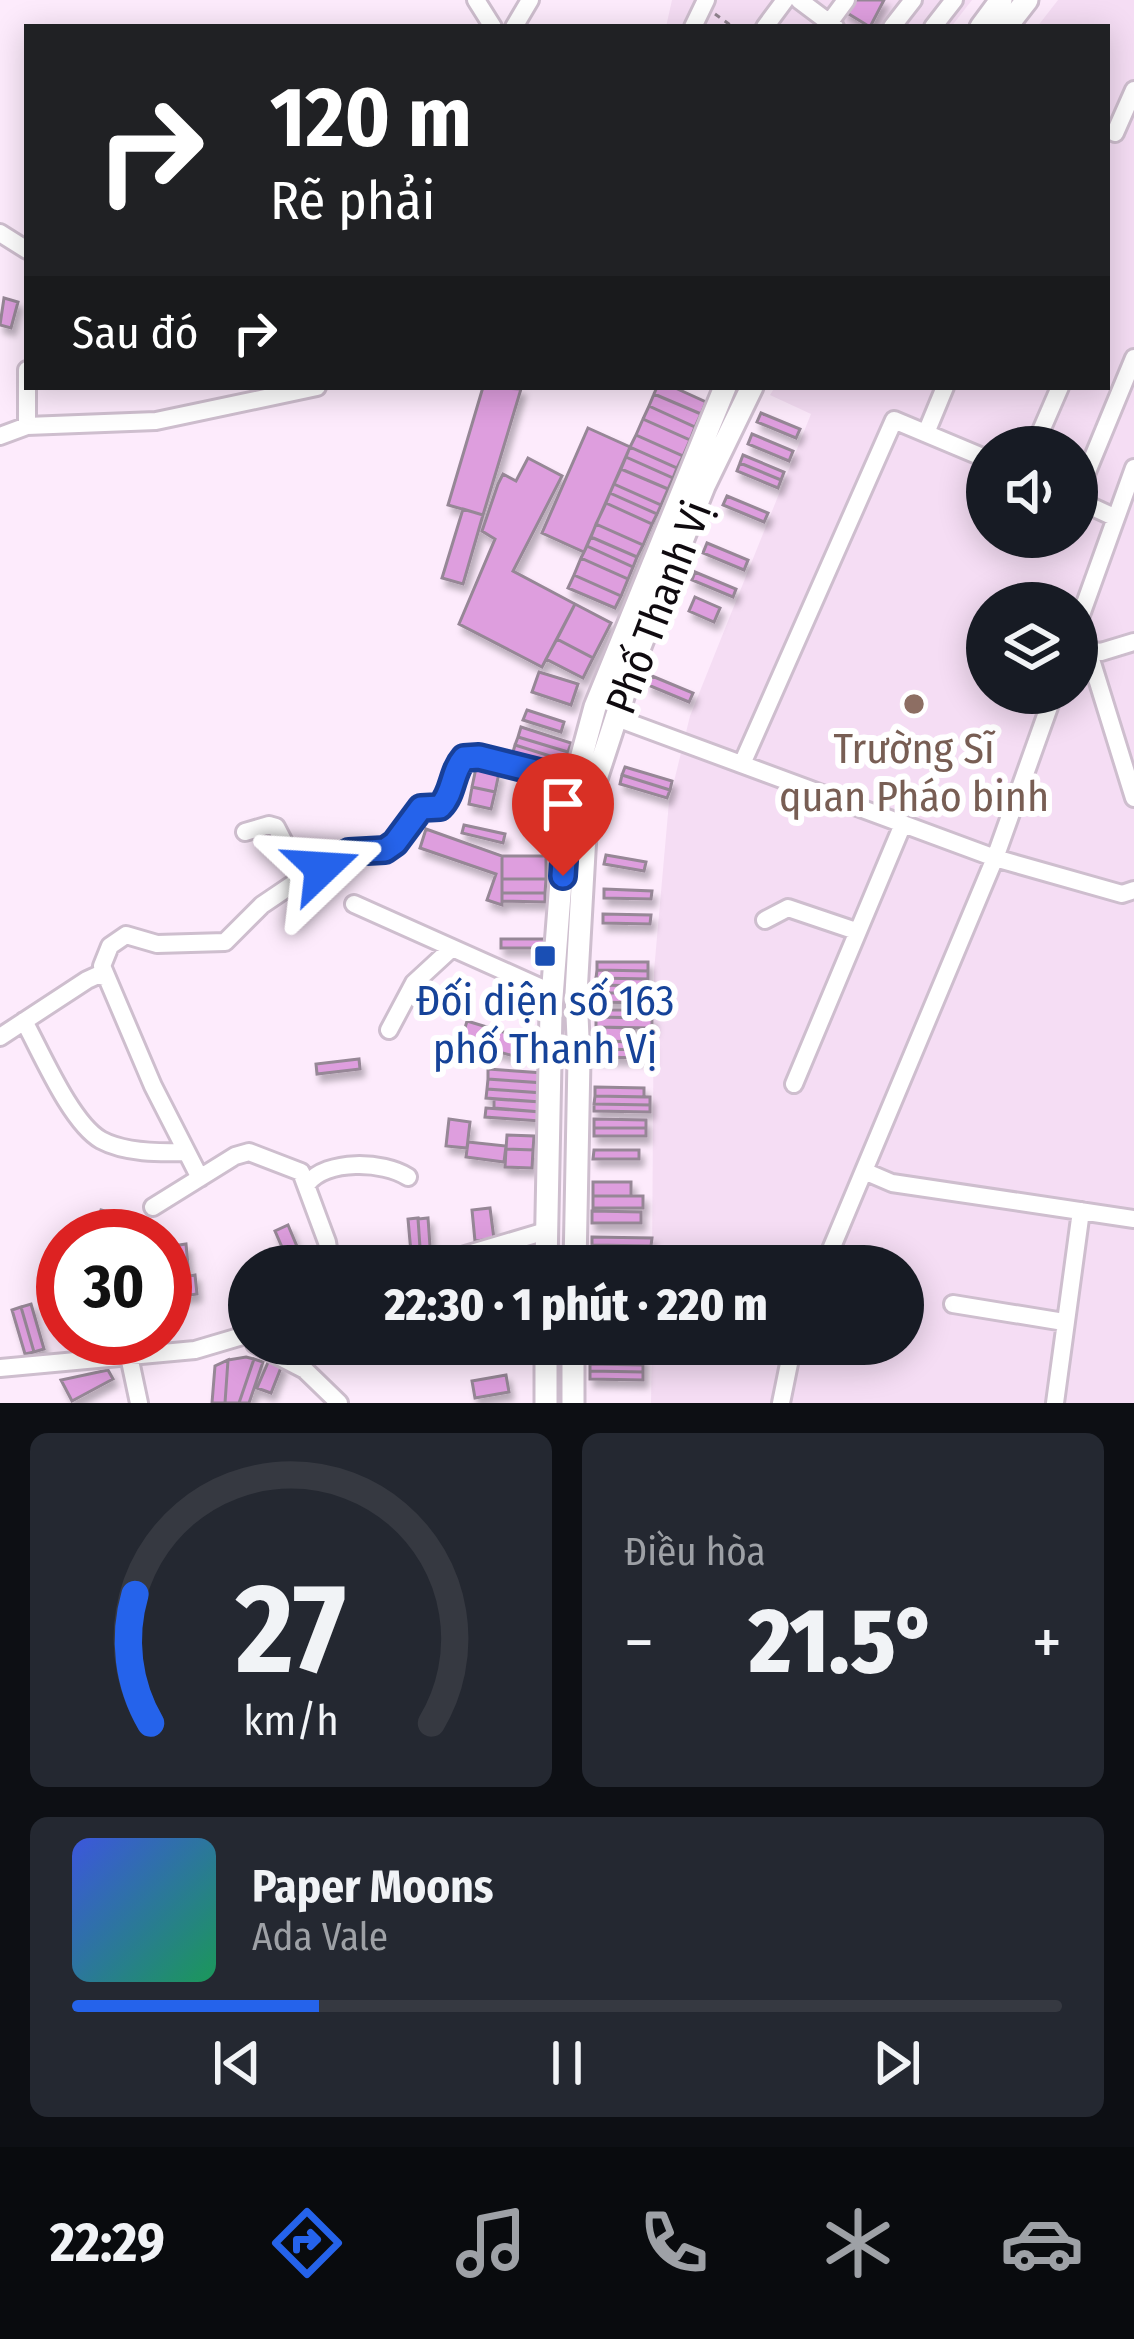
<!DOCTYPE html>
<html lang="vi">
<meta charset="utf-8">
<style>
body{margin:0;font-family:"Fira Sans Condensed",sans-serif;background:#242831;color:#f1f3f6;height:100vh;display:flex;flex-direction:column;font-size:45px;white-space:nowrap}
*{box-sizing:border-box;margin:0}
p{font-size:39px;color:#9ea1a6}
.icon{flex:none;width:66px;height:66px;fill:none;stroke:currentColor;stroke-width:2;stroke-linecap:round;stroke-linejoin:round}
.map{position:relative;height:1403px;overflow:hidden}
.side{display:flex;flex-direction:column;gap:30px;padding:30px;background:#0d0f14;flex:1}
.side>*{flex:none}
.top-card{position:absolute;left:24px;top:24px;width:1086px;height:366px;border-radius:0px;box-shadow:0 6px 30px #0003;background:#202124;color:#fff;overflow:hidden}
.fabs{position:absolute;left:966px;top:426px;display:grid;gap:24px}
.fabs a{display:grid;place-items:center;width:132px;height:132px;border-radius:50%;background:#171b24;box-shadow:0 6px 30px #0003;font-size:60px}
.speed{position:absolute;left:36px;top:1209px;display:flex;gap:24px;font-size:60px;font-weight:700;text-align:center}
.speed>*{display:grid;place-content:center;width:156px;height:156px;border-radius:50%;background:#171b24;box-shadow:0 6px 30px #0003;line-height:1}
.speed .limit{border:18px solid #d22;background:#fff;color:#111}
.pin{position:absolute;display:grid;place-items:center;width:102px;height:102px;color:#fff;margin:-123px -51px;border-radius:50% 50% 50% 0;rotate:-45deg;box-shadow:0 0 12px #0007}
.pin .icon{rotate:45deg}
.me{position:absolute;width:132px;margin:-66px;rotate:70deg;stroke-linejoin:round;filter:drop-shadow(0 0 9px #0008)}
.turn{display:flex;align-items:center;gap:42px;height:252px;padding:0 48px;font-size:54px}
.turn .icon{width:156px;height:156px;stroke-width:2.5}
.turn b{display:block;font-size:84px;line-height:102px}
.then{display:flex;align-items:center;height:114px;padding:0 48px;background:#0003;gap:24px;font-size:45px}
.big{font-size:90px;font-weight:800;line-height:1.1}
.side .tile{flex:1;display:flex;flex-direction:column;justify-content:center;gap:18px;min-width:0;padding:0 42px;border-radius:18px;background:#242831}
.side .dial{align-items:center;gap:0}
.dial svg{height:312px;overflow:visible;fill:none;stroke:#363941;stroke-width:7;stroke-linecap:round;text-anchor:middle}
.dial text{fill:#f1f3f6;stroke:none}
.song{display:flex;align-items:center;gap:36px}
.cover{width:144px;height:144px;border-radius:18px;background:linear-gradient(135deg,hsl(230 70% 55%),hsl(150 70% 35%))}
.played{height:12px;border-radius:6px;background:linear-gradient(90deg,#2563eb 25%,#363941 25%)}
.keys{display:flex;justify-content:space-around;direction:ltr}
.heat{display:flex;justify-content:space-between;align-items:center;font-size:66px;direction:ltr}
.side .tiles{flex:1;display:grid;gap:30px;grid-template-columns:1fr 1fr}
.tile:last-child{grid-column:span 2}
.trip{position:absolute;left:228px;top:1245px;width:696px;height:120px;border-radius:60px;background:#171b24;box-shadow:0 6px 30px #0003;font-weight:800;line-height:120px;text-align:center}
.tabs{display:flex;height:192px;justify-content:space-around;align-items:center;background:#090b0e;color:#9ea1a6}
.tabs .icon{width:84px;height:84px}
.tabs .selected{color:#2563eb}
.tabs b{font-size:54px;color:#f1f3f6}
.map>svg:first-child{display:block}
.built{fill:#f5ddf4;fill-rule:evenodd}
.building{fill:#de9ede;stroke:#968796;stroke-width:3;filter:url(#shadow)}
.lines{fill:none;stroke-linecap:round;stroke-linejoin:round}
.minor-casing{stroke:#cebece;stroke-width:22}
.major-casing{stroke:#cebece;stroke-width:27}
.path{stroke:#90848f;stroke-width:3;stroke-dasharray:6 6;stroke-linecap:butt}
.minor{stroke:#fff;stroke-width:16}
.major{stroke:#fff;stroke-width:21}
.route-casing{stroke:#184099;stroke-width:30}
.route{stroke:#2563eb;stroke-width:21}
.education-dot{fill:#8d6e63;stroke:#fff;stroke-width:4.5}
.transit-dot{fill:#1a4fb4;stroke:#fff;stroke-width:4.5}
.labels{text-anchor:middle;stroke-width:12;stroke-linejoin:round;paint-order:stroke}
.street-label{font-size:42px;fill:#0f0a0f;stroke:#fff}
.education-label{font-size:42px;fill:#785e54;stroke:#fff}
.transit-label{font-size:42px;fill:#164399;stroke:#fff}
</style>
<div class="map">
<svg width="1134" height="1403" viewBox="0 0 1134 1403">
<defs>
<filter id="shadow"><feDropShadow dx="4" dy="7" stdDeviation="3" flood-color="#0004"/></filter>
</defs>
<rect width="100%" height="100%" fill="#fdebfc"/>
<path class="built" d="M 672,0 L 972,0 L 951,27 L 666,27 Z
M 1058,0 L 1134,0 L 1134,1403 L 651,1403 L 652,1344 L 903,1344 L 903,1266 L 652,1266 L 654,971 L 669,802 L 690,716 L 811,414 L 770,395 L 775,387 L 1107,387 L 1107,27 L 1037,27 ZM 987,447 L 1077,447 L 1077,537 L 987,537 ZM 987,603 L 1077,603 L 1077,693 L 987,693 Z"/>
<path class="building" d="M 852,0 L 884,0 L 870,27 L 844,11 Z
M 4,298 L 18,302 L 11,328 L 0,325 Z
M 483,387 L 521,389 L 483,515 L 448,505 Z
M 657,387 L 673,387 L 706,402 L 701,414 L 654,394 Z
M 654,394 L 701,414 L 695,427 L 649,406 Z
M 649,406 L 695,427 L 690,440 L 643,419 Z
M 761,413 L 800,429 L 796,438 L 757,422 Z
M 643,419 L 690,440 L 683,456 L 636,435 Z
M 588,428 L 630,447 L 584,552 L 542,533 Z
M 752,434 L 793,451 L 789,461 L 748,444 Z
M 636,435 L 683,456 L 677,468 L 630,447 Z
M 630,447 L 677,468 L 673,478 L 626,457 Z
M 743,455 L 784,472 L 781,480 L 740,463 Z
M 626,457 L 673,478 L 668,489 L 621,469 Z
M 528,458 L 562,476 L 513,571 L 575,604 L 542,667 L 459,624 L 495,539 L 482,531 L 498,484 L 503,474 L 516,481 Z
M 740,463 L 781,480 L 778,488 L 737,471 Z
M 621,469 L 668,489 L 661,505 L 614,484 Z
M 614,484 L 661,505 L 657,514 L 610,493 Z
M 610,493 L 657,514 L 652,524 L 606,503 Z
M 727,496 L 768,513 L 764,522 L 723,505 Z
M 606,503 L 652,524 L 643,545 L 596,524 Z
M 463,509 L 483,515 L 463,584 L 442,578 Z
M 596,524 L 643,545 L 637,557 L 591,537 Z
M 591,537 L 637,557 L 633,567 L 587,546 Z
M 707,543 L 748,560 L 744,570 L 703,553 Z
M 587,546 L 633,567 L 628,579 L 581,558 Z
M 581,558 L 628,579 L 621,596 L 574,575 Z
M 695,572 L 736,589 L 733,597 L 692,580 Z
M 574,575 L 621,596 L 615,608 L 568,588 Z
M 695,597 L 720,608 L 714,622 L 689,611 Z
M 575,604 L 611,623 L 593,658 L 557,639 Z
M 557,639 L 593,658 L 583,678 L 546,659 Z
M 539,672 L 578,684 L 571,705 L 532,692 Z
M 652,676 L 693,693 L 689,702 L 648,685 Z
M 527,710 L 564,722 L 561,732 L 523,720 Z
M 521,727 L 571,743 L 568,752 L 518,737 Z
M 518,737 L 568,752 L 566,761 L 515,745 Z
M 515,745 L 566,761 L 563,768 L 513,752 Z
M 625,767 L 672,781 L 670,790 L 622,775 Z
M 476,768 L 499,773 L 495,792 L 472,787 Z
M 622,775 L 670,790 L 667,798 L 620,784 Z
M 472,787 L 495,792 L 491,809 L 469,804 Z
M 464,825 L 505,834 L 503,843 L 462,833 Z
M 426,829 L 502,856 L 502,905 L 487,900 L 496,874 L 420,848 Z
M 606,855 L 646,862 L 644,871 L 604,864 Z
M 502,856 L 546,856 L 546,879 L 502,879 Z
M 502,879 L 546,879 L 545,893 L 502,893 Z
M 604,889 L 652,891 L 651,899 L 604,898 Z
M 502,893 L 545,893 L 545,902 L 502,901 Z
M 603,914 L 651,915 L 650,924 L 603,923 Z
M 501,939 L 545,939 L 545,948 L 501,948 Z
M 597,962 L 648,962 L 648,971 L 597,970 Z
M 597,970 L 648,971 L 648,979 L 596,978 Z
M 596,978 L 648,979 L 648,986 L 596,985 Z
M 596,985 L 648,986 L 647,993 L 596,993 Z
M 596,993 L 647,993 L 647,1003 L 596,1002 Z
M 596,1010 L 645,1010 L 645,1018 L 596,1017 Z
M 596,1017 L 652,1018 L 652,1028 L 596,1027 Z
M 467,1021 L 523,1038 L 517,1057 L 461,1041 Z
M 596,1027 L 634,1028 L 634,1042 L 595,1041 Z
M 595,1041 L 650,1042 L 650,1050 L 595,1049 Z
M 595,1049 L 650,1050 L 650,1058 L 595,1057 Z
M 359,1059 L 360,1069 L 317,1074 L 316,1064 Z
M 488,1069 L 543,1073 L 543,1083 L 488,1079 Z
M 488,1079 L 543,1083 L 542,1093 L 487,1089 Z
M 595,1087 L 644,1088 L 644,1097 L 595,1096 Z
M 487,1089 L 542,1093 L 541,1102 L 486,1098 Z
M 595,1096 L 650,1097 L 650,1105 L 594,1104 Z
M 494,1099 L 541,1102 L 541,1112 L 494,1108 Z
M 594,1104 L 650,1105 L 650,1112 L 594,1111 Z
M 486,1108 L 541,1112 L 540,1121 L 485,1117 Z
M 449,1119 L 470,1122 L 467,1148 L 446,1146 Z
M 594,1119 L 646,1120 L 646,1128 L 594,1128 Z
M 594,1128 L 646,1128 L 646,1136 L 594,1136 Z
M 507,1135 L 534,1136 L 533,1150 L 506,1149 Z
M 468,1142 L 506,1146 L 504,1162 L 466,1157 Z
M 506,1149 L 533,1150 L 532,1168 L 505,1167 Z
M 594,1150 L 639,1150 L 639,1159 L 593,1159 Z
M 593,1182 L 631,1182 L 631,1196 L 593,1196 Z
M 593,1196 L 643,1196 L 643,1208 L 593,1208 Z
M 490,1208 L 494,1239 L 475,1241 L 472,1210 Z
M 101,1210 L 129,1217 L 125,1236 L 96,1228 Z
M 592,1211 L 641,1212 L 641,1223 L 592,1223 Z
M 418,1218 L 421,1263 L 412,1264 L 408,1219 Z
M 428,1218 L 431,1260 L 421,1261 L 418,1219 Z
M 288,1225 L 301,1256 L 288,1261 L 275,1231 Z
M 592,1237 L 652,1238 L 651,1246 L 592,1245 Z
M 186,1244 L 189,1276 L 195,1275 L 197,1294 L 169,1298 L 165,1247 Z
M 592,1245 L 651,1246 L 651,1254 L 592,1253 Z
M 536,1252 L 538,1262 L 481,1266 L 498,1258 Z
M 31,1304 L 44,1349 L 34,1352 L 21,1307 Z
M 21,1307 L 34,1352 L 25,1354 L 12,1310 Z
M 590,1355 L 643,1356 L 643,1365 L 590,1364 Z
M 246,1357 L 254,1359 L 239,1403 L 225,1403 L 228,1360 Z
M 254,1359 L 263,1362 L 249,1403 L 239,1403 Z
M 228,1360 L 225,1403 L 212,1403 L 215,1366 Z
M 269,1360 L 282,1365 L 271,1393 L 257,1388 Z
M 590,1364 L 643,1365 L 643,1372 L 590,1371 Z
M 108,1370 L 113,1379 L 72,1401 L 61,1380 Z
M 590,1371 L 643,1372 L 643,1380 L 590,1379 Z
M 506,1375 L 509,1392 L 475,1398 L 472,1381 Z"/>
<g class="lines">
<g class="minor-casing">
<path id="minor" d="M 476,0 L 493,27
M 799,0 L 835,27
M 829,23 L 846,0
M 514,27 L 530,0
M 693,27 L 706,0
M 765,27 L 785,0
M 892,27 L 913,0
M 933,27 L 954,0
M 1115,133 L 1134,90
M 0,233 L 27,250
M 27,370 L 27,426
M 926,433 L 945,387
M 0,436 L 27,426 L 156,421 L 317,387
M 1034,447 L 1060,387
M 1077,496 L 1134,358
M 1077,500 L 1114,517
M 1077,626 L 1134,468
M 1077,649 L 1101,652 L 1134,642
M 1089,653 L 1134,798
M 614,717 L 995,858 L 1122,894 L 1134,890
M 742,764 L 894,420 L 987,459
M 299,880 L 348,852 L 385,850 L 395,843 L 421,808 L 440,807 C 454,793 450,773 464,758 L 480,757 L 575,781
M 354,904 L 553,993
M 765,920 L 788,908 L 856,931
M 24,1021 C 41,1052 71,1123 101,1140 C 125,1153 160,1153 186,1152
M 389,1030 L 414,983 L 452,948
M 0,1037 L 87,980 L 98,975 L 107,978
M 794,1084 L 903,824
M 864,1171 L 892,1183 L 1134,1219
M 200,1178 L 153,1086 L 102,966 L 110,946 L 126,935 L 157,944 L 225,942 L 262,905 L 299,880 L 301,875 L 276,827 L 269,825 L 245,832
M 307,1184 C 327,1159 383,1161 408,1177
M 153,1207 L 235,1156 L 249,1152 L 301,1172 L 327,1242 L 331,1266
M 428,1266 L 546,1231
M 824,1266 L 995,858 L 1054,693
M 953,1304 L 1064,1322
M 255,1344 L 305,1370 L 339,1403
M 129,1356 L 139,1403
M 0,1368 L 195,1350 L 249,1334
M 781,1403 L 793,1344
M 1055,1403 L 1081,1211"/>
</g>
<g class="major-casing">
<path id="major" d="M 981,27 L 1001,0
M 1006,27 L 1027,0
M 546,1266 L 551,1010 L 565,830 L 575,781 L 595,707 L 725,387
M 575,1266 L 579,1059 L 576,994 L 585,835 L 595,782 L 637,654 L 704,486 L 752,387
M 546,1344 L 546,1403
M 573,1344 L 573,1403"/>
</g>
<path class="path" d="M 715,14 L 733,27"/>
<use href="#minor" class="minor"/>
<use href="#major" class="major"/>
</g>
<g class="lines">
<g class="route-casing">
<path id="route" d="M 322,868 L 349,852 L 385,850 L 395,843 L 421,808 L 440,807 C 454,793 451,773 464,758 L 479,757 L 575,781 L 566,830 L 563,876"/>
</g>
<use href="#route" class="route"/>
</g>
<circle class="education-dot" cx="914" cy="704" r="12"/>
<rect class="transit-dot" x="533" y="944" width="24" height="24" rx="6"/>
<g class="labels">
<g class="street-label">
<text transform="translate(658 607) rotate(-69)" y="15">Phố Thanh Vị</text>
</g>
<g class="education-label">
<text x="914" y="763">Trường Sĩ<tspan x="914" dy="48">quan Pháo binh</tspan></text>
</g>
<g class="transit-label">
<text x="545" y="1015">Đối diện số 163<tspan x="545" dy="48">phố Thanh Vị</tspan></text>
</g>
</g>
</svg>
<div class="fabs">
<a><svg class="icon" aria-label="sound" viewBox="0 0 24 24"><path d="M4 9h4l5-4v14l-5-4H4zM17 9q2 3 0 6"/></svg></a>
<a><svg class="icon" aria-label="layers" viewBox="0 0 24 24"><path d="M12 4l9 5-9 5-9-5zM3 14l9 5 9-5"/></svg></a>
</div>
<div class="speed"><div class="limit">30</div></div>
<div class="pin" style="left:563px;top:876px;background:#d93025"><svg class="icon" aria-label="arrive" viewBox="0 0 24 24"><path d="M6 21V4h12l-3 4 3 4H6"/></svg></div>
<svg class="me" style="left:322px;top:868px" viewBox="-20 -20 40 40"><path d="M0-17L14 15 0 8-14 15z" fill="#2563eb" stroke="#fff" stroke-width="4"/></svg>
<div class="trip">22:30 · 1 phút · 220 m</div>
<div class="top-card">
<div class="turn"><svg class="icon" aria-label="right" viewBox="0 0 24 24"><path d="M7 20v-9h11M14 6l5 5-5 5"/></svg><div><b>120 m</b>Rẽ phải</div></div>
<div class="then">Sau đó<svg class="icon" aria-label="right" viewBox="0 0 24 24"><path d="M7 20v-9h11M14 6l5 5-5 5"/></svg></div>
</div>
</div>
<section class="side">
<div class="tiles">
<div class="tile dial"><svg viewBox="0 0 100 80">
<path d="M14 69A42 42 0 1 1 86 69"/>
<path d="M14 69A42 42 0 0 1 10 36" stroke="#2563eb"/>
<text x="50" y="56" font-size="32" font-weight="700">27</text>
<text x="50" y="72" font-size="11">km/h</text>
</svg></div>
<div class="tile"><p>Điều hòa</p>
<div class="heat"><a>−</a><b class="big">21.5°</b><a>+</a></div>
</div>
<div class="tile">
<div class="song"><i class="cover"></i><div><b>Paper Moons</b><p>Ada Vale</p></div></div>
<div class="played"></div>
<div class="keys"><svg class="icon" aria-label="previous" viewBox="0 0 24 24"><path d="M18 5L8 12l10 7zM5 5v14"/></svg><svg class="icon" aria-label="pause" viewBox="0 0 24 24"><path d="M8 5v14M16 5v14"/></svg><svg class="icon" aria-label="next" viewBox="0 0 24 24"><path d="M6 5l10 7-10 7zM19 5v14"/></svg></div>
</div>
</div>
</section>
<nav class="tabs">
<b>22:29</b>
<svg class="icon selected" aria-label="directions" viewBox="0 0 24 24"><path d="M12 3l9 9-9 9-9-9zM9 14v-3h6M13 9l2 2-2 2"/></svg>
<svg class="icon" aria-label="music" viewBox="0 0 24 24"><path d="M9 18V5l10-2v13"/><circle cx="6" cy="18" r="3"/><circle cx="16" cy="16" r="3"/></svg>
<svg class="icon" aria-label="phone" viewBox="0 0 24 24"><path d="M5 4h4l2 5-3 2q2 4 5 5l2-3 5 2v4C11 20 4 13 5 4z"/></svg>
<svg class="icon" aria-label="climate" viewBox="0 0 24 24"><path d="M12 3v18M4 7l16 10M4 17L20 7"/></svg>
<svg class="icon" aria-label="car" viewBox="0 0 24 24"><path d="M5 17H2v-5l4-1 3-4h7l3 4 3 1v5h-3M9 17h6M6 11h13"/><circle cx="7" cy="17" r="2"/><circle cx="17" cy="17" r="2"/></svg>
</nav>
